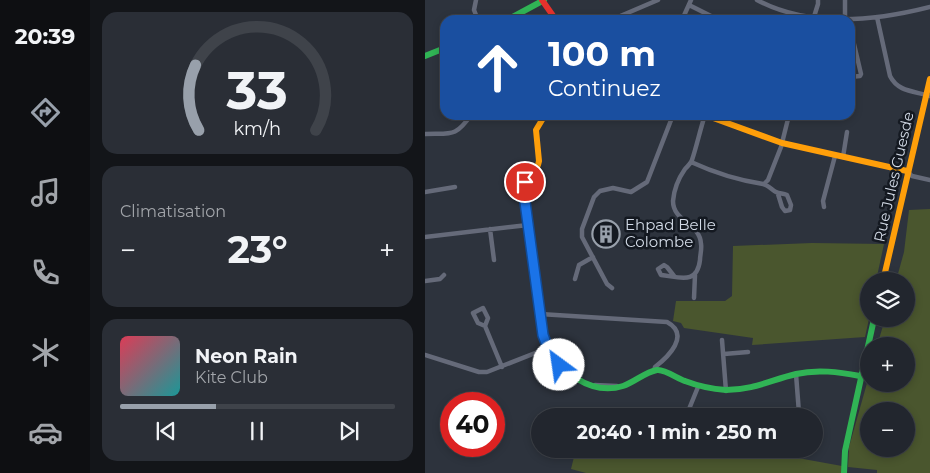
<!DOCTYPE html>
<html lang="fr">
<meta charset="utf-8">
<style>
body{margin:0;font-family:Montserrat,sans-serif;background:#2a2e36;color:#f1f3f6;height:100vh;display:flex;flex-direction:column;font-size:19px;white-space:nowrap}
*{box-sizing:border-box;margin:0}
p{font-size:16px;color:#a2a5aa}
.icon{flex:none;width:28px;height:28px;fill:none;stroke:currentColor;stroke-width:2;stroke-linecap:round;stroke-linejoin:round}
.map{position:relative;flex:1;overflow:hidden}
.drawer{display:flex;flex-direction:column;gap:12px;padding:12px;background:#131519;width:335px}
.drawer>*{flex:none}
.hud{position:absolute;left:15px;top:15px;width:415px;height:105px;border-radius:15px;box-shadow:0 2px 8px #0003,0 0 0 1px #3f434a;background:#1a4fa0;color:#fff;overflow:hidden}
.tools{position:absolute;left:435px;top:272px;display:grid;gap:10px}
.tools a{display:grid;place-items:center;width:55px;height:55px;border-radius:50%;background:#22262e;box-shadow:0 2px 8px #0003,0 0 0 1px #3f434a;font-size:25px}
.speed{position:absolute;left:15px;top:392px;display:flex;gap:10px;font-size:25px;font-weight:700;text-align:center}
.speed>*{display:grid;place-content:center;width:65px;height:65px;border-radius:50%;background:#22262e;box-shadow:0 2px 8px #0003,0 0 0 1px #3f434a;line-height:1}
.speed .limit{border:8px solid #d22;background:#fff;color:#111}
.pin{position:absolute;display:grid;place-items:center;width:42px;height:42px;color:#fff;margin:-21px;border:2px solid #fff;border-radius:50%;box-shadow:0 1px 5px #0007}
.me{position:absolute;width:55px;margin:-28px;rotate:329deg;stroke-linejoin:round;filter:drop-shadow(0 0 4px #0008)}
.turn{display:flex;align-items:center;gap:18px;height:105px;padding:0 25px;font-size:22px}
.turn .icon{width:65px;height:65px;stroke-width:2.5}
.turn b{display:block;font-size:35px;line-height:42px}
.big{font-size:38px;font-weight:700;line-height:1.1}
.drawer .widget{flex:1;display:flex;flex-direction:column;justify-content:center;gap:8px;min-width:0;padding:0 18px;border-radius:15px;background:#2a2e36}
.drawer .dial{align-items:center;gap:0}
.dial svg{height:130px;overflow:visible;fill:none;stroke:#3f434a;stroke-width:7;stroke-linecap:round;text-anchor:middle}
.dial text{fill:#f1f3f6;stroke:none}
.song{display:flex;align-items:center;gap:15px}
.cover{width:60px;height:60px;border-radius:8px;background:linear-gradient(135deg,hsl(350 70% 55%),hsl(180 70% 35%))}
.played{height:5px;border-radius:2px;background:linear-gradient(90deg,#98a0ab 35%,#3f434a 35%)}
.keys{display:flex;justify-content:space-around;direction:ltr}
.heat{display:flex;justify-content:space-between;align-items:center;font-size:28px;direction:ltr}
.trip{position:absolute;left:106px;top:408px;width:292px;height:50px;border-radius:25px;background:#22262e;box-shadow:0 2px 8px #0003,0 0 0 1px #3f434a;font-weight:700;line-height:50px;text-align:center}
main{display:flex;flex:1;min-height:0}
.tabs{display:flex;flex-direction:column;width:90px;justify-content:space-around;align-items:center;background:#0e0f12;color:#a2a5aa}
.tabs .icon{width:35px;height:35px}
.tabs .active{color:#98a0ab}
.tabs b{font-size:22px;color:#f1f3f6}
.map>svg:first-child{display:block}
.green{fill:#4a562e;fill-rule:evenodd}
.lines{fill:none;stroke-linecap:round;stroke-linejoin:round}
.street{stroke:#656a79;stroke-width:4.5}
.fast{stroke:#30b455;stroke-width:6}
.slow{stroke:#ff9f0a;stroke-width:6}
.jam{stroke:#e5322d;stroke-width:6}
.route-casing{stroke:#114b97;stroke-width:12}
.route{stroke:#1a73e8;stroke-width:9}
.labels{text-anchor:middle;stroke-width:5;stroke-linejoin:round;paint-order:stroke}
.street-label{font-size:15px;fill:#d2dae6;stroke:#141921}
.poi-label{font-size:15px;fill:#d2dae6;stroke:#141921;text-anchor:start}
</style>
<main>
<nav class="tabs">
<b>20:39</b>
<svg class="icon active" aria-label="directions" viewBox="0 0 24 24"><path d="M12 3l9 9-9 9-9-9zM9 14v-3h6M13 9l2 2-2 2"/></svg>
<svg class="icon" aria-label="music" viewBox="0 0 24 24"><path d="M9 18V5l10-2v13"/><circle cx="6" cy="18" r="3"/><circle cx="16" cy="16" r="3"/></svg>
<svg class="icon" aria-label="phone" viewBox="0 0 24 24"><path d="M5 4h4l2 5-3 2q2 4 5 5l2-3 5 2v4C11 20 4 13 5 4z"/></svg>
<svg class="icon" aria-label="climate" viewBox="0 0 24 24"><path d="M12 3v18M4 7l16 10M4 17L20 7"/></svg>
<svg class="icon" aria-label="car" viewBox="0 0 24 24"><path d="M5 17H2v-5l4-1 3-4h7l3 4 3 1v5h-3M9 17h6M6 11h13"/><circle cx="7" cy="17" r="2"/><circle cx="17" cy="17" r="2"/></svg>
</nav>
<section class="drawer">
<div class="widget dial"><svg viewBox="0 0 100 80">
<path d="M14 69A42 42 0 1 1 86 69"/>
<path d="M14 69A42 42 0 0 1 12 29" stroke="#98a0ab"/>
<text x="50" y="56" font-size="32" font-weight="700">33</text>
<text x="50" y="72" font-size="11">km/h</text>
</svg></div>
<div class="widget"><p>Climatisation</p>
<div class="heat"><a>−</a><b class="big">23°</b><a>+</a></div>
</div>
<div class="widget">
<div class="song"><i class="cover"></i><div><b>Neon Rain</b><p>Kite Club</p></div></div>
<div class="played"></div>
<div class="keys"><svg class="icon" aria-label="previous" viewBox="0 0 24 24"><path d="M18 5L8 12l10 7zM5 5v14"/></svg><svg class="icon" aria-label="pause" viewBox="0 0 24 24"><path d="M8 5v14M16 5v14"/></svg><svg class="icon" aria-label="next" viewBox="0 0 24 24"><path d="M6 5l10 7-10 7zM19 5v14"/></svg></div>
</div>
</section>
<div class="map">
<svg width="505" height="473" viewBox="0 0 505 473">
<rect width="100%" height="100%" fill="#2d333d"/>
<path class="green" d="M 505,209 L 505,473 L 452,473 L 452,470 L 423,467 L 424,447 L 444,376 L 444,384 L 481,384 L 481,346 L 452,346 L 460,319 L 481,319 L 481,281 L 471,281 L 479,252 L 484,210 ZM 444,411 L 481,411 L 481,449 L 444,449 Z
M 387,243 L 459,244 L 451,281 L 444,281 L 444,319 L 440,337 L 327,345 L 328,338 L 259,328 L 256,323 L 248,321 L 251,301 L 300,301 L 307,296 L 308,246 Z
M 151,449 L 323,449 L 417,466 L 416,473 L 161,473 L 146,469 Z"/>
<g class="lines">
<path class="street" d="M 51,0 L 49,10 L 53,20
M 332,0 C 384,28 450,21 505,7
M 420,0 L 420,18
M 264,5 L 294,20
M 452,17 L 465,76 C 473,92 489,91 505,96
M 186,20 L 233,0
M 257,20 L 266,0
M 388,20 L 393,4 L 393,0
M 425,27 L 436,74 L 435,76 L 425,77
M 0,134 C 26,133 30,138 46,115
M 418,157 L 422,132
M 266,162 C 290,173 312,180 338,184 C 343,185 347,190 351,192 C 355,194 358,193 362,195 L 366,205 L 365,210 L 360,211 L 357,207 L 353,194
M 482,171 L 487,176 L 505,180
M 339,184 L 343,180 L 356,147 L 364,115
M 0,192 L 30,187
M 399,207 L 398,201 L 410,156
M 65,229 L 69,260
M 0,237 L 103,225
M 249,276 L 242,267 L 239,265 L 233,269 L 236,275 C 255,277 272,285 275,260 C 275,255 277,249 276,244 C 275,223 248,222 248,201 C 249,189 253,179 260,169 C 263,166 266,163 267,160 C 272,145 275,130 280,115
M 150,279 L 154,265 L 168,257
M 0,281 L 15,279 L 19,275
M 187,288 L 182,284 L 157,237 L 157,229 L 169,197 L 175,191 L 188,188 L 206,192 L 222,182 L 248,115
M 269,298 L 270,275
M 115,314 L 242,322 C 266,335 243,357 230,367 L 229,371
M 60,326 L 63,318 L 58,308 L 48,313 L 53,323 L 60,326 L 77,367
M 297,340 L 301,391
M 299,354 L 323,352
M 0,355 L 54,372 L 62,372 L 123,348
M 371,374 L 374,413 L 372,416
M 170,385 L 192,386
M 267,416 L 262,414 L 273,387"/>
<path class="fast" d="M 82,20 L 119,0
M 0,56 L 20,48
M 120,341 C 132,371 166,396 198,386 C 210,382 220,372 232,370 C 240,369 253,379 260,381 C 273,386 287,389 301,390 C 328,390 346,380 371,374 C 392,369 414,372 435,376
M 419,473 L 420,451 L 449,319"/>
<path class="slow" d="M 120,115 L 111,130 L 114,161 L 113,165 L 98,186 L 120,341
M 280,115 L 357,143 L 482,171
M 458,281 L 505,79"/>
<path class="jam" d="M 117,0 L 131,20"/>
</g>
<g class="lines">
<g class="route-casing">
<path id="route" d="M 100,182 L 98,186 L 100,202 L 118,335 L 123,348 L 134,365"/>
</g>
<use href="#route" class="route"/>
</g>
<defs>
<g id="building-ring" transform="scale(1.4375)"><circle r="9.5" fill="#141921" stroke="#98a0ab" stroke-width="1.5"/><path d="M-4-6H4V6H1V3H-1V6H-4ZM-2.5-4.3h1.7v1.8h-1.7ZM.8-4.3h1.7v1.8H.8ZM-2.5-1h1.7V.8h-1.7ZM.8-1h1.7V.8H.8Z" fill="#98a0ab"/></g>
</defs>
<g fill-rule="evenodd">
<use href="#building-ring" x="181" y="234"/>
</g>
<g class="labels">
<g class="street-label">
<text transform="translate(469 177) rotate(-77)" y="5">Rue Jules Guesde</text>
</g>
<g class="poi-label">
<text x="200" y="230">Ehpad Belle<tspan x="200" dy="17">Colombe</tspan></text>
</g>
</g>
</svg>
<div class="tools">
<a><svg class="icon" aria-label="layers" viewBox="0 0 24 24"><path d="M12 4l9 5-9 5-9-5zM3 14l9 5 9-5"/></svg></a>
<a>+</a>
<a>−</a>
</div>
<div class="speed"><div class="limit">40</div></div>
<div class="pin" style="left:100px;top:182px;background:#d93025"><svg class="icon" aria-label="arrive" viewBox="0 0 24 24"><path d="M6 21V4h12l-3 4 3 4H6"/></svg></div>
<svg class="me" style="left:134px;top:365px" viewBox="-20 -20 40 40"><circle r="19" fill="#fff"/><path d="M0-13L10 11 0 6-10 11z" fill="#1a73e8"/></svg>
<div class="trip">20:40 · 1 min · 250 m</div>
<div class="hud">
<div class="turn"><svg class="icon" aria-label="ahead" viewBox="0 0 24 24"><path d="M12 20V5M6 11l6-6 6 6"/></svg><div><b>100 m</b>Continuez</div></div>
</div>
</div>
</main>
